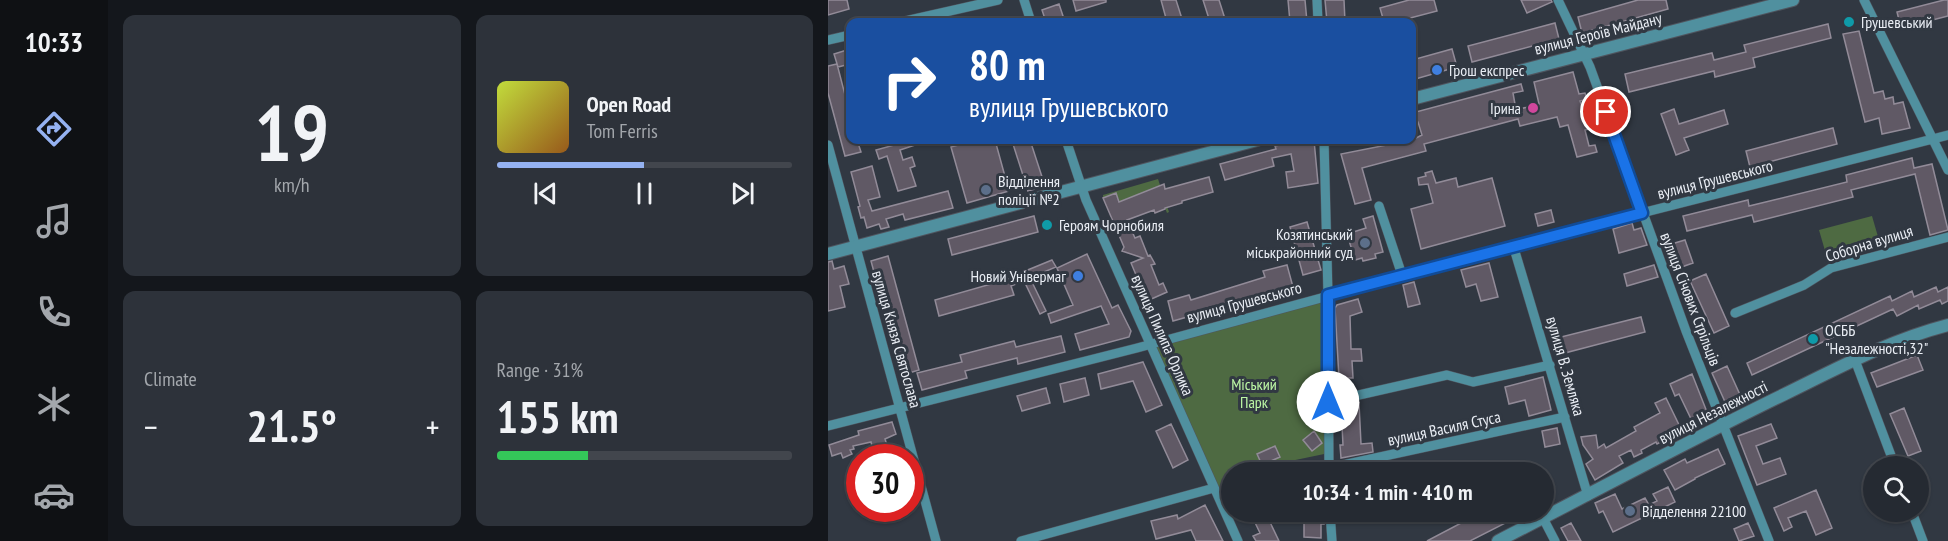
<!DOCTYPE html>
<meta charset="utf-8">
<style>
body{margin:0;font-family:"PT Sans Narrow",sans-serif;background:#2d323a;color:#f1f3f6;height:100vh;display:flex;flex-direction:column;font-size:22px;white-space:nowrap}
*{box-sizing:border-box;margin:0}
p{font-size:20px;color:#a3a7ac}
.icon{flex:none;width:33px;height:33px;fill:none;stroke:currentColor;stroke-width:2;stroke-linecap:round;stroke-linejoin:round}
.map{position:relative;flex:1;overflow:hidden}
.sheet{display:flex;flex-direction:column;gap:15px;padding:15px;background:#14171c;width:720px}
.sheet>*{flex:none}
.top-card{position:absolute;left:18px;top:18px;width:570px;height:126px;border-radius:12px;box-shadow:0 2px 4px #0004,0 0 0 2px #42464d;background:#1a4fa0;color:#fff;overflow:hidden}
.controls{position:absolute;left:1035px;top:456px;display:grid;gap:12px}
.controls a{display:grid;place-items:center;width:66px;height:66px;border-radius:50%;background:#252a32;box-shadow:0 2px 4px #0004,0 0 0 2px #42464d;font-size:30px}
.speed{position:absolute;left:18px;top:444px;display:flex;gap:12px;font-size:30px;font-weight:700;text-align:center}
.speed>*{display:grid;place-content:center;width:78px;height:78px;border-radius:50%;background:#252a32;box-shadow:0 2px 4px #0004,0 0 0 2px #42464d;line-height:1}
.speed .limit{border:9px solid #d22;background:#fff;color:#111}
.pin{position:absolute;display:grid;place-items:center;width:51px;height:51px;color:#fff;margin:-26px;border:3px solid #fff;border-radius:50%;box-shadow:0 2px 6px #0007}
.me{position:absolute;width:66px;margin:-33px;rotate:0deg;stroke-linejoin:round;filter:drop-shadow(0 0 4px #0008)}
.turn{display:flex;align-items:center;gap:21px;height:126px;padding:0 24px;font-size:27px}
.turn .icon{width:78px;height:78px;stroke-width:2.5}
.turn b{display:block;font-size:42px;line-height:51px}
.big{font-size:45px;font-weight:700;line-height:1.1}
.sheet .widget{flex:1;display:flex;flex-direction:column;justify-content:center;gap:9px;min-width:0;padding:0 21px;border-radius:12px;background:#2d323a}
.sheet .dial{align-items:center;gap:0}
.dial b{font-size:78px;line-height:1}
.song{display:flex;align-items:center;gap:18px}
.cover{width:72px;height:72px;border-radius:9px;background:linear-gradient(135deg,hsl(70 70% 55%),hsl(30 70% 35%))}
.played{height:6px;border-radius:3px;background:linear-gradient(90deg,#95b2f1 50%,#42464d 50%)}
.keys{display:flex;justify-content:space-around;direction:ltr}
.heat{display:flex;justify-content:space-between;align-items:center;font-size:33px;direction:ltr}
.charge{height:9px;border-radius:4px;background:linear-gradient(90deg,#34c759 31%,#42464d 0)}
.sheet .tiles{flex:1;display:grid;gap:15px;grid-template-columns:repeat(2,1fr)}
.trip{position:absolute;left:393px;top:462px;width:333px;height:60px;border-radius:30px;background:#252a32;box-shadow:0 2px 4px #0004,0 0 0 2px #42464d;font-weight:700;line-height:60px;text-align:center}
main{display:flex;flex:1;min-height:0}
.dock{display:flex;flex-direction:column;width:108px;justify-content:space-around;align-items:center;background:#0f1114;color:#a3a7ac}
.dock .icon{width:42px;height:42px}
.dock .on{color:#95b2f1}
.dock b{font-size:27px;color:#f1f3f6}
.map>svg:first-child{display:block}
.green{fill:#4e6a42}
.building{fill:#605965;stroke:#928b98;stroke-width:1.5}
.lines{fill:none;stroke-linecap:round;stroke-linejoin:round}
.minor-casing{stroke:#4f555f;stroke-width:10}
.tertiary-casing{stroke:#4f555f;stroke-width:14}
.minor{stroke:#50909f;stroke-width:9}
.tertiary{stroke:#50909f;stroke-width:12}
.route-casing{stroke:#114b97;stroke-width:15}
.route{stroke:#1a73e8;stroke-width:10}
.culture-dot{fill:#0f9aa8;stroke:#313842;stroke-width:2}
.shop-dot{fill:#3f7fe0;stroke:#313842;stroke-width:2}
.hotel-dot{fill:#d1479c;stroke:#313842;stroke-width:2}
.service-dot{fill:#5c6f8a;stroke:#313842;stroke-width:2}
.labels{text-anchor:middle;stroke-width:6;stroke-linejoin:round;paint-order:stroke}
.poi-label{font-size:16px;fill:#eaeef5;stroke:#313842;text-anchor:start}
.street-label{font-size:16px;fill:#eaeef5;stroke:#313842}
.park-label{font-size:16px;fill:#bdf7a5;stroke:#313842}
</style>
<main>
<nav class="dock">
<b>10:33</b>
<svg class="icon on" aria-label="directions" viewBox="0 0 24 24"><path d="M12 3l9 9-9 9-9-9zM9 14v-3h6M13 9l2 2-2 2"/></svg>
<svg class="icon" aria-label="music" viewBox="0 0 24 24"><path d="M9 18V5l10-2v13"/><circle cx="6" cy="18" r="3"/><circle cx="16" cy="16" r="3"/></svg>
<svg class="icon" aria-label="phone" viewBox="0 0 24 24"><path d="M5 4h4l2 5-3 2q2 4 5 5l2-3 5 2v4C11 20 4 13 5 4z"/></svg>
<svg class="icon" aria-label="climate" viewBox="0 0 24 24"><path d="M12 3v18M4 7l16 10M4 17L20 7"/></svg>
<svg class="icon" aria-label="car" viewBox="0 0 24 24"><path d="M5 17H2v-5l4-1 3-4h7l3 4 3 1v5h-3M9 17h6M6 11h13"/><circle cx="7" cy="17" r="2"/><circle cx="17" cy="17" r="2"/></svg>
</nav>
<section class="sheet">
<div class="tiles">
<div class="widget dial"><b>19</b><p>km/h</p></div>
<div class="widget">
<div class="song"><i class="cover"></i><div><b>Open Road</b><p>Tom Ferris</p></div></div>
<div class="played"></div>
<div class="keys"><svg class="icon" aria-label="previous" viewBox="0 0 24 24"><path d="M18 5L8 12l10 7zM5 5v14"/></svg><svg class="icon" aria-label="pause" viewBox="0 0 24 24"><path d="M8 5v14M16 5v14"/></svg><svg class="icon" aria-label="next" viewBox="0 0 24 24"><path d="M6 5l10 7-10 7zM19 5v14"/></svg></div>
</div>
<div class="widget"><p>Climate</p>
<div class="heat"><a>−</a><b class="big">21.5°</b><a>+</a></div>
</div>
<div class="widget"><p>Range · 31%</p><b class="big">155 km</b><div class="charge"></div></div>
</div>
</section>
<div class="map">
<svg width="1120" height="541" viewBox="0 0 1120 541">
<rect width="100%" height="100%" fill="#313842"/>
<path class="green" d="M 330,179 L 341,212 L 339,213 L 329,187 L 292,202 L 288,193 L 275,198 L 275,195 Z
M 1044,216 L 1053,247 L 1000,261 L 991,230 Z
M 500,295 L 501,453 L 453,463 L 427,472 L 404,472 L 403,488 L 397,491 L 386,488 L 322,344 Z"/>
<path class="building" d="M 0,0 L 19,0 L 21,9 L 0,15 Z
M 245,0 L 278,0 L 278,2 L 248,11 Z
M 333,0 L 348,0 L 355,22 L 339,22 Z
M 375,0 L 391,0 L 398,22 L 382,22 Z
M 460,0 L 477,0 L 479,22 L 462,22 Z
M 497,0 L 516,0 L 517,22 L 499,22 Z
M 581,0 L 606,0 L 609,11 L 567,22 L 556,22 L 552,8 Z
M 693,0 L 723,0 L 724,2 L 699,13 Z
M 810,0 L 838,0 L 840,9 L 754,33 L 750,17 Z
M 1116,0 L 1120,0 L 1120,16 L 1073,28 L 1069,12 Z
M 231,4 L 237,22 L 218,22 L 214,10 Z
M 727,23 L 731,39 L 644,62 L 640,46 Z
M 1000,24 L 1003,38 L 925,58 L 927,67 L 887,77 L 886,71 L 801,92 L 797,74 L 884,53 L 886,60 L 918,52 L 916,45 Z
M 1031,31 L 1046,93 L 1055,91 L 1057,99 L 1065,97 L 1066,104 L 1075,102 L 1082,128 L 1054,134 L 1051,118 L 1037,122 L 1015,34 Z
M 22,49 L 22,64 L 10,67 L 6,54 Z
M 624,49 L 629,67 L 584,80 L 584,60 Z
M 9,64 L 22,114 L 22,140 L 29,140 L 33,152 L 17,156 L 0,93 L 0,66 Z
M 745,72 L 751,94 L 757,93 L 759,99 L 752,101 L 761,129 L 757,130 L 761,146 L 767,145 L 769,152 L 749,157 L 740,125 L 732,127 L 729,117 L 692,126 L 690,119 L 596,144 L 598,151 L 534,168 L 543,200 L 527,204 L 513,154 L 584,140 L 594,135 L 590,122 L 584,123 L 584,113 L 693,84 L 695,91 L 685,93 L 688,110 L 711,104 L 706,82 Z
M 846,109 L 851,124 L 896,110 L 900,124 L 856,138 L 861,150 L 848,155 L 833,114 Z
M 1005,128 L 1009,144 L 922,167 L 918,151 Z
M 69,140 L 80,140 L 80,141 L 88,140 L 90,144 L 72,150 L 75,160 L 84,157 L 87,166 L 82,168 L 88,186 L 70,191 L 59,156 L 51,159 L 48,150 L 70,144 Z
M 149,140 L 167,140 L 181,191 L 139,203 L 123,147 Z
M 199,140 L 202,140 L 217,186 L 200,191 L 185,144 Z
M 475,140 L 486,140 L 490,183 L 460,188 L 458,172 L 466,171 L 463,154 L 444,158 L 446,166 L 397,180 L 392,164 L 448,149 L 447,146 Z
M 1084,158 L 1086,168 L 1104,164 L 1120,230 L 1102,235 L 1087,174 L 1023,190 L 1025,197 L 926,222 L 924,215 L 859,231 L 855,216 L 920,200 L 921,206 L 1019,182 L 1018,175 Z
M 44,166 L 52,197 L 40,200 L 44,211 L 120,191 L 125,208 L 77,220 L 75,214 L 58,219 L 61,227 L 53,229 L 51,224 L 39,228 L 36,217 L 33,218 L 30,207 L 32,206 L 23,172 Z
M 604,171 L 608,183 L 628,178 L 630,187 L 664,178 L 677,226 L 593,249 L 583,209 L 605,203 L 600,184 L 591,185 L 590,178 L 598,176 L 597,173 Z
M 381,177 L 385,192 L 354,201 L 354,203 L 337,208 L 337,209 L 327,213 L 326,210 L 299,220 L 307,238 L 312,236 L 320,256 L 322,255 L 327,264 L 323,265 L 331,285 L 335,283 L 339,292 L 319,301 L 303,263 L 315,258 L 294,251 L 296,247 L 275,198 L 288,193 L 291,202 L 336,184 L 337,189 Z
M 723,210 L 726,222 L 710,226 L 707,214 Z
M 206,216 L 210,232 L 124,255 L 120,239 Z
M 545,216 L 555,252 L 547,254 L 548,258 L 535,261 L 534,258 L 527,260 L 519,234 L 538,228 L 535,219 Z
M 479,222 L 493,270 L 475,275 L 462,227 Z
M 804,223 L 806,230 L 813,228 L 819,245 L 791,253 L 785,229 Z
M 857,240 L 865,263 L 848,269 L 840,245 Z
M 259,254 L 284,308 L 290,305 L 303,331 L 301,337 L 252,350 L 247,334 L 281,324 L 273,306 L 223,323 L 220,314 L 245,305 L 229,268 Z
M 60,256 L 91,370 L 74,375 L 43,261 Z
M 224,260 L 228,267 L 202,278 L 218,311 L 212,314 L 196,281 L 183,286 L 186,295 L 111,316 L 107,300 L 191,276 L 190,274 Z
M 4,261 L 6,269 L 16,266 L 21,284 L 12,286 L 17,307 L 0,311 L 0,262 Z
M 661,263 L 670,297 L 653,301 L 648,284 L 638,287 L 633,270 Z
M 459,265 L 465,287 L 345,321 L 340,301 L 361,295 L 363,300 L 437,277 L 435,271 Z
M 826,265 L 830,277 L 799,286 L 796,274 Z
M 878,274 L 901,326 L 886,333 L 862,281 Z
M 586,282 L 592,304 L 580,307 L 575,285 Z
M 1108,287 L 1110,292 L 1120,287 L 1120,301 L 1114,304 L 1112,300 L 1091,309 L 1090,305 L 1069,316 L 1065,309 L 924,375 L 919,363 L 1062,296 L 1064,301 L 1084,291 L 1086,297 Z
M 530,299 L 534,312 L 522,316 L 523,349 L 533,349 L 534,361 L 524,361 L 525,378 L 511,378 L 507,308 L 509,305 Z
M 813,317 L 817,332 L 733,354 L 729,338 Z
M 233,336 L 237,352 L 190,364 L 189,358 L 137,371 L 139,378 L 94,390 L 89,373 L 134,362 L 132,355 L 186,341 L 188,347 Z
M 1089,355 L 1095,370 L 1049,387 L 1043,373 Z
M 315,362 L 334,405 L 318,412 L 305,381 L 273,389 L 270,374 Z
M 899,366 L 913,397 L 898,404 L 884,373 Z
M 864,374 L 879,412 L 878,416 L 865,423 L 851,394 L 847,396 L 842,384 Z
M 715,377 L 723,410 L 701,416 L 697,400 L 681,404 L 677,387 Z
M 257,378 L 261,395 L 236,402 L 232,384 Z
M 218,388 L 222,403 L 194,411 L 189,396 Z
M 838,398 L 854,431 L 829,444 L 828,442 L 813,450 L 814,453 L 806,457 L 803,450 L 791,456 L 795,463 L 767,480 L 758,464 L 765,459 L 755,445 L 753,437 L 768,435 L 770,448 L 776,444 L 778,448 L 808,431 L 806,427 L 832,413 L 827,403 Z
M 531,403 L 533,444 L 544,443 L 545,452 L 513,458 L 512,445 L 515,445 L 513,406 Z
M 1076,408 L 1093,451 L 1080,456 L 1062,414 Z
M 64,422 L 68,434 L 57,439 L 63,458 L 47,458 L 43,442 L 25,446 L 26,449 L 22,450 L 24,454 L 15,458 L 13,453 L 4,456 L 1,445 L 31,435 L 30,431 Z
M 343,424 L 360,460 L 345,468 L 328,431 Z
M 943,424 L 949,438 L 928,446 L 935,464 L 952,458 L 958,474 L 929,485 L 910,436 Z
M 729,428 L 732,444 L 717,447 L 714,431 Z
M 486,431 L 494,443 L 484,451 L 475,440 Z
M 447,446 L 452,457 L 434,465 L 429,454 Z
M 890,449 L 897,464 L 867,478 L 867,479 L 847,490 L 836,470 L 857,459 L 859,463 Z
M 840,487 L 847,502 L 785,532 L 775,511 L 771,513 L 767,503 L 787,494 L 794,509 L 817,498 L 821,505 L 829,501 L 825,494 Z
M 988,490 L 1004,528 L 988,535 L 978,511 L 960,518 L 964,527 L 956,531 L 946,508 Z
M 377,505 L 395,541 L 368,541 L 363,530 L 328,539 L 323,521 L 349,515 L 350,519 Z
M 422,512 L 454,512 L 440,518 L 451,541 L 428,541 L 425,536 L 432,533 Z
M 654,512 L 699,512 L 642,541 L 599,541 Z
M 489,514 L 495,514 L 496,524 L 493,524 L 493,538 L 476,537 L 476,518 L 488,518 Z
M 743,523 L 753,541 L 740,541 L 733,528 Z
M 920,523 L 926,536 L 911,541 L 906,529 Z"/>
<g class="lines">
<g class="minor-casing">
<path id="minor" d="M 196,0 L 203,22
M 489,0 L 490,22
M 730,0 L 762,67 L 858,331 L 941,541
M 1036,0 L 1120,170
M 73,22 L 170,0
M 0,40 L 22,35
M 238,140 L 258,200 L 410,541
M 496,140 L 500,295 L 501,472
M 0,145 L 108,541
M 551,206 L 574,275
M 685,245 L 760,496
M 907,313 L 976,285 L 1003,268 L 1120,237
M 1027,360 L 1067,466
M 500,402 L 619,375 L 645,382 L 722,365
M 0,426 L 309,348 L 696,243 L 1120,135
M 501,468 L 737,417
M 502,512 L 504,541
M 1084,512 L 1095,541
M 715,518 L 727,541
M 193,541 L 386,488"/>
</g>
<g class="tertiary-casing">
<path id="tertiary" d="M 584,99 L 965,0
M 0,254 L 429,140
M 670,541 C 766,492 860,441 957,394 C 1010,368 1062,340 1120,325"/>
</g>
<use href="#minor" class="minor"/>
<use href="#tertiary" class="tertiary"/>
</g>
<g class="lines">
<g class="route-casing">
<path id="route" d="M 500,402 L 500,295 L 814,213 L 778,112"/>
</g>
<use href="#route" class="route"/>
</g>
<g class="culture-dot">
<circle cx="1021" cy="22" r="6"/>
<circle cx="219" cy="225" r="6"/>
<circle cx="985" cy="339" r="6"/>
</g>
<g class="shop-dot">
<circle cx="609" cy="70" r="6"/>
<circle cx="250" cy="276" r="6"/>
</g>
<circle class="hotel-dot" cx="705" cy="108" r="6"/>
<g class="service-dot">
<circle cx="158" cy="190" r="6"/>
<circle cx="537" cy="243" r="6"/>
<circle cx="802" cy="511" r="6"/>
</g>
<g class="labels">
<g class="poi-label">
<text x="1033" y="28">Грушевський</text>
<text x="621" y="76">Грош експрес</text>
<text x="693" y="114" text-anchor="end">Ірина</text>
<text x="170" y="187">Відділення<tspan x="170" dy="18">поліції №2</tspan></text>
<text x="231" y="231">Героям Чорнобиля</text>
<text x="525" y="240" text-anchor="end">Козятинський<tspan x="525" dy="18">міськрайонний суд</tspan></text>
<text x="238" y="282" text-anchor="end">Новий Універмаг</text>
<text x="997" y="336">ОСББ<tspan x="997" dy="18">"Незалежності,32"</tspan></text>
<text x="814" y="517">Відделення 22100</text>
</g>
<g class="street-label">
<text transform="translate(770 33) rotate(-14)" y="6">вулиця Героїв Майдану</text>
<text transform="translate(887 179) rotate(-14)" y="6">вулиця Грушевського</text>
<text transform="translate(1041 243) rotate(-17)" y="6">Соборна вулиця</text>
<text transform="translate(863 299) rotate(69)" y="6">вулиця Січових Стрільців</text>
<text transform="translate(416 302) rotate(-15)" y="6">вулиця Грушевського</text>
<text transform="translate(335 335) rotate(66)" y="6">вулиця Пилипа Орлика</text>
<text transform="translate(69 339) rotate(74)" y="6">вулиця Князя Святослава</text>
<text transform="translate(738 366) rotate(74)" y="6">вулиця В. Земляка</text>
<text transform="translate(885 412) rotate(-27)" y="6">вулиця Незалежності</text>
<text transform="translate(616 428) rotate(-12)" y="6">вулиця Василя Стуса</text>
</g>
<g class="park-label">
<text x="426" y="390">Міський<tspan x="426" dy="18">Парк</tspan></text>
</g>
</g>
</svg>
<div class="controls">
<a><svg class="icon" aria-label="search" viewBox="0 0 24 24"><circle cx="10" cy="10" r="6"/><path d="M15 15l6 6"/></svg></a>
</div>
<div class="speed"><div class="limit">30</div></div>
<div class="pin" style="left:778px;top:112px;background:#d93025"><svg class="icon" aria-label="arrive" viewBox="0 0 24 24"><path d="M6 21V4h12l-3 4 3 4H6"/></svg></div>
<svg class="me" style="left:500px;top:402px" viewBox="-20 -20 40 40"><circle r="19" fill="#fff"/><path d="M0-13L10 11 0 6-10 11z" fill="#1a73e8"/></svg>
<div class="trip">10:34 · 1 min · 410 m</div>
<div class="top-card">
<div class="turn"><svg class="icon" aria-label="right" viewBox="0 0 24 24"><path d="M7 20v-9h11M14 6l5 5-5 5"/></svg><div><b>80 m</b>вулиця Грушевського</div></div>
</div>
</div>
</main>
